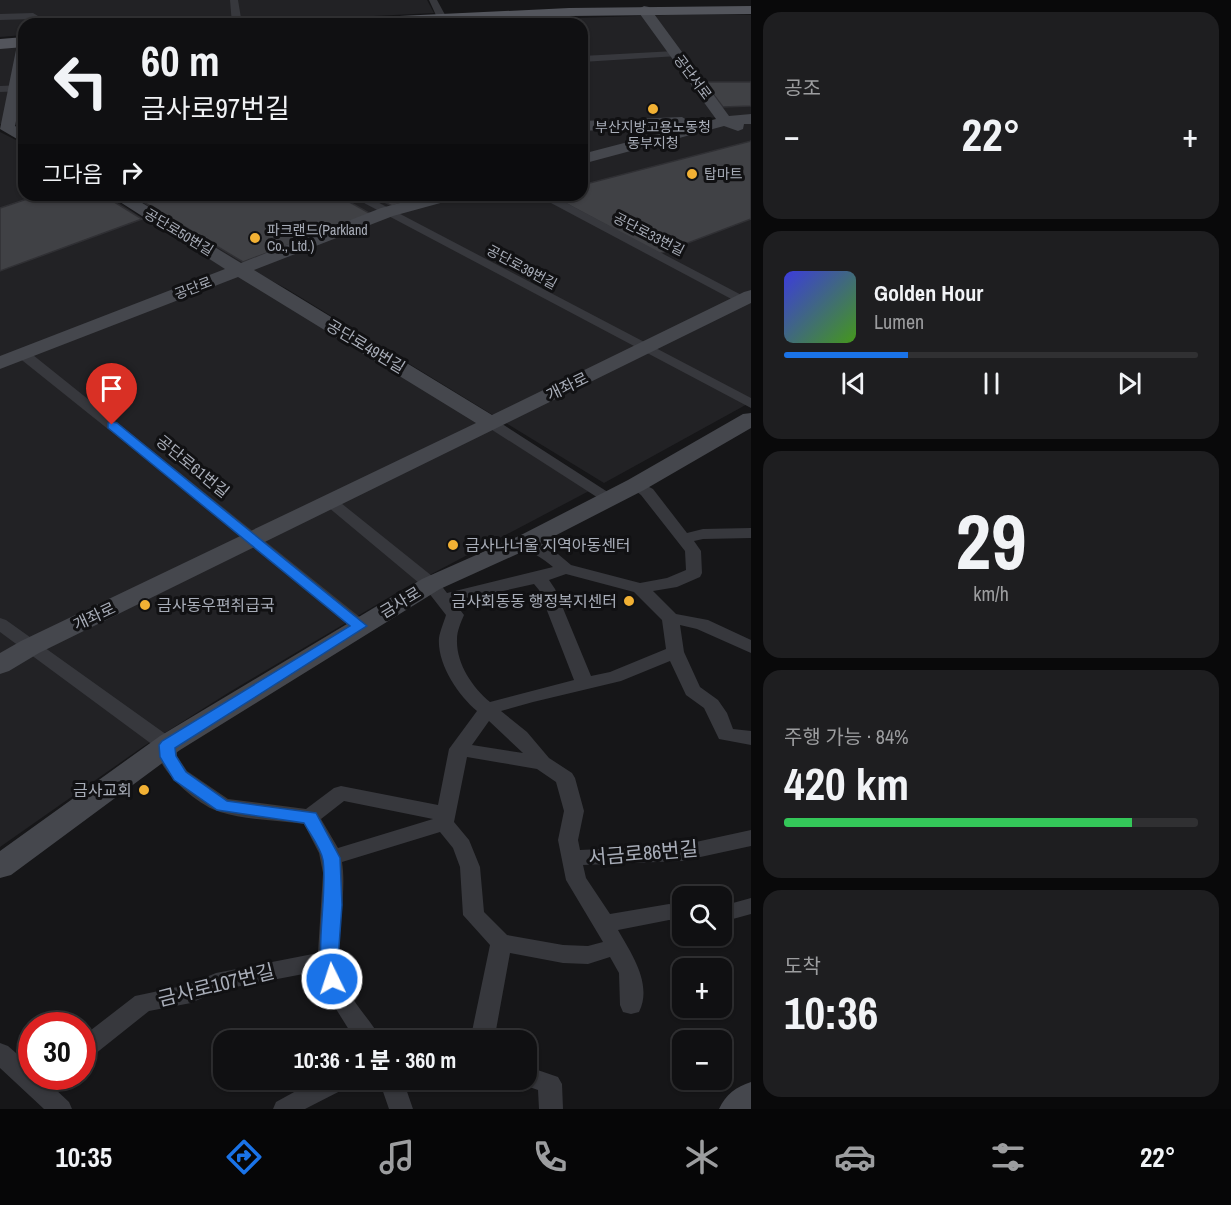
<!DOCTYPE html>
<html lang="ko">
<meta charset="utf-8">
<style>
body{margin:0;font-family:"Archivo Narrow","Noto Sans KR",sans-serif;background:#1e1e20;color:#f1f3f6;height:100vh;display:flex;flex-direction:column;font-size:22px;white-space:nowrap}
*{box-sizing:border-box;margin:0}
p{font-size:20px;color:#9c9d9f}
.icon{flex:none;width:33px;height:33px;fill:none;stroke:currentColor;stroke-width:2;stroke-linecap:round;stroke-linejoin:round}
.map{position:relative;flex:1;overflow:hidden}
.side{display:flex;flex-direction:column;gap:12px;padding:12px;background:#09090a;width:480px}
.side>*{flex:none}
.banner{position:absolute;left:18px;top:18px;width:570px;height:183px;border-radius:18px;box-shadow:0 2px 4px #0004,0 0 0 2px #303032;background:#101012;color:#f1f3f6;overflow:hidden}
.controls{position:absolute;left:672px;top:886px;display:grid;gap:12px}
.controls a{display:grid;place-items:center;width:60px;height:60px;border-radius:12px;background:#101012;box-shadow:0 2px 4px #0004,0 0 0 2px #303032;font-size:30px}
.speed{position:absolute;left:18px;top:1012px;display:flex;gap:12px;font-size:30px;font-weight:700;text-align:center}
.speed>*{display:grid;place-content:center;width:78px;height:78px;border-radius:50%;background:#101012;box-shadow:0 2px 4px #0004,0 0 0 2px #303032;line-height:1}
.speed .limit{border:9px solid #d22;background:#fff;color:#111}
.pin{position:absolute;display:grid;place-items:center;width:51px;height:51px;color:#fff;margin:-62px -26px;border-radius:50% 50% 50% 0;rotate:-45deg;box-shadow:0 0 6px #0007}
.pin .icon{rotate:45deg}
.me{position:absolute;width:66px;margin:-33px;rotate:356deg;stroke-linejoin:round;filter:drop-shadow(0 0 4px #0008)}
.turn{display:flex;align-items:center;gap:21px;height:126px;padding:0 24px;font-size:27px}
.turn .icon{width:78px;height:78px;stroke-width:2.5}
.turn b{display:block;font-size:42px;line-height:51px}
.then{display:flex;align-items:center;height:57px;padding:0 24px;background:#0003;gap:12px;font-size:22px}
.big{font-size:45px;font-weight:800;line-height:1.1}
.side .widget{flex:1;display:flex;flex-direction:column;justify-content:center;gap:9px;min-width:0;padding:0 21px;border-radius:18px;background:#1e1e20}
.side .dial{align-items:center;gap:0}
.dial b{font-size:78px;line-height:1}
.song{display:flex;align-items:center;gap:18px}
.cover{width:72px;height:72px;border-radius:9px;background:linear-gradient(135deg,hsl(240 70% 55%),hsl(100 70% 35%))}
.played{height:6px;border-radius:3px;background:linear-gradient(90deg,#1a73e8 30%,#303032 30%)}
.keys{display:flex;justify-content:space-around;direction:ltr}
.heat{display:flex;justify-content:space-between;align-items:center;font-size:33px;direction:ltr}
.charge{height:9px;border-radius:4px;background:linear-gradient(90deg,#34c759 84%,#303032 0)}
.trip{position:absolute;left:213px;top:1030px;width:324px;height:60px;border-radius:18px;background:#101012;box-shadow:0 2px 4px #0004,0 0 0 2px #303032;font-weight:800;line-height:60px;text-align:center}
.tabs{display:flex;height:96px;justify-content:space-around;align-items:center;background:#060607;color:#9c9d9f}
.tabs .icon{width:42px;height:42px}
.tabs .selected{color:#1a73e8}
.tabs b{font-size:27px;color:#f1f3f6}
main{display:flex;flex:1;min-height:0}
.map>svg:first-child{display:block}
.built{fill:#222225}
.building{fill:#404145;stroke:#303034;stroke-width:1.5}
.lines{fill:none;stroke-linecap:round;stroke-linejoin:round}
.street{fill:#37383d;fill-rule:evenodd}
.secondary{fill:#45474d;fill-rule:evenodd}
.primary{fill:#53555c;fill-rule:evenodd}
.route{fill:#1a73e8;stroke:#114b97;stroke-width:1.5}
.poi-dot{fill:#f2b134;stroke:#111113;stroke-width:2}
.labels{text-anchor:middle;stroke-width:6;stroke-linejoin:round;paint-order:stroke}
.far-street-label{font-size:14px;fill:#a8adb8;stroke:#111113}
.far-poi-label{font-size:14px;fill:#a8adb8;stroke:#111113;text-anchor:start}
.street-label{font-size:16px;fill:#a8adb8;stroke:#111113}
.poi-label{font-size:16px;fill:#a8adb8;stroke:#111113;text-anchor:start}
.near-street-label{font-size:20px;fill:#a8adb8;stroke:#111113}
</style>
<main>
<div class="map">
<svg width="751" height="1109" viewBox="0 0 751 1109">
<rect width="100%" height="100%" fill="#161618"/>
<path class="built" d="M 0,0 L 427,0 L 434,13 L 216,24 L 24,24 L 24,35 L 0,37 Z
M 667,15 L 751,15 L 751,116 L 582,123 L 582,24 L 394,24 Z
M 24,45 L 24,126 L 0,124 L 0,47 Z
M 751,122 L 751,402 L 604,483 L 287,289 L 220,253 L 127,195 L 582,195 L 582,129 Z
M 0,132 L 24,144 L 24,195 L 108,195 L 153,225 L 471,416 L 589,491 L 403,589 L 228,693 L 144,746 L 0,847 Z"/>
<path class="building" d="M 704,82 L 751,82 L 751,106 L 723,107 Z
M 751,141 L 751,219 L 659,254 L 550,195 L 582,195 L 582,185 Z
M 39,195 L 103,195 L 142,219 L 0,271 L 0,208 Z
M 132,195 L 337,195 L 371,214 L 243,262 Z
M 371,195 L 431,195 L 392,206 Z"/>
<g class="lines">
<path class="street" d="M 230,0 L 238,0 L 242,24 L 232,24 Z
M 429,0 L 437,0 L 450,24 L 440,24 Z
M 0,14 L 33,13 L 38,16 L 33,19 L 0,20 Z
M 675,51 L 680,54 L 678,56 L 582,62 L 582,56 Z
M 24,85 L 24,91 L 0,92 L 0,86 Z
M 349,195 L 364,195 L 751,398 L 751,408 Z
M 536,195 L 551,195 L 749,299 L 747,302 L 737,302 Z
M 23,350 L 28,351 L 366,622 L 369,626 L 366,630 L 354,630 L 249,542 L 18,357 L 16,354 L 18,351 Z
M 491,419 L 496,420 L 617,498 L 615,501 L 603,501 L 486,426 L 484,423 L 486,420 Z
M 636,480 L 653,489 L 687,533 L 703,529 L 751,528 L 751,538 L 703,539 L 694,541 L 701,551 L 702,573 L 700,577 L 677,587 L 653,591 L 676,614 L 708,620 L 751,640 L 751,653 L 697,629 L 680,625 L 684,652 L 700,687 L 718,700 L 727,713 L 733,729 L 751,731 L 751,745 L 719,739 L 704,708 L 686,695 L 670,661 L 621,681 L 533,702 L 501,711 L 527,732 L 549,758 L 572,773 L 575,778 L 584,811 L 578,840 L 580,850 L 682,845 L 751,830 L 751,846 L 682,861 L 583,865 L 586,878 L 610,914 L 669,904 L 682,906 L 682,922 L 669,920 L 618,930 C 631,953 653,984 639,1012 L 631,1014 L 623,1012 L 620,1005 L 619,973 L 610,957 L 588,964 L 563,963 L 510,953 L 494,1041 L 470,1041 L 490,945 L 463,915 L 460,867 L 453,848 L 440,832 L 342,862 C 348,901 332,940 343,978 C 350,1002 371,1019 382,1041 L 356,1041 L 331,1001 L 319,971 L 220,990 L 191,1003 L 149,1011 L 90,1058 L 82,1061 L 82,1037 L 135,996 L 187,985 L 216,973 L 318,953 L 323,873 L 319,853 L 304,824 C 277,820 245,820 220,812 C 199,806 157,771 157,748 L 0,632 L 0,618 L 6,620 L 174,740 L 177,745 L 177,756 L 187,771 L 228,799 L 306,809 L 334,788 L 341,786 L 438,805 L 449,749 L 477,711 C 458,695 437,664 439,638 C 440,631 444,622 446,615 L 425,588 L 322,502 L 330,497 L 336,499 L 437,580 L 447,593 L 553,567 C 543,558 528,551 519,541 L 527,536 L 552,549 L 571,565 L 640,583 L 667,578 L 686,570 L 685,551 L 641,495 L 628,485 ZM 566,574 L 634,592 L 662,620 L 666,649 L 610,672 L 591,676 L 555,589 L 549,580 ZM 534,584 L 539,590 L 574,680 L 490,702 C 472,687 456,663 457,639 C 457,631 461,622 464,615 L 454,602 ZM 489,721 L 523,753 L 472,745 ZM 467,757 L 537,769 L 556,782 L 564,811 L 558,840 L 566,880 L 603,942 L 588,946 L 563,945 L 507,935 L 484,912 L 480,867 L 469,840 L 454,822 ZM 344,801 L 433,819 L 338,848 L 321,819 Z
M 751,898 L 751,914 L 722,922 L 722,906 Z
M 0,1043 L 8,1046 L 32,1067 L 32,1077 L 62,1077 L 54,1088 L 69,1102 L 72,1109 L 44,1109 L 0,1068 Z
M 526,1066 L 558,1077 L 562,1084 L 563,1109 L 539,1109 L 538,1090 L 518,1083 L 516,1080 L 526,1080 Z
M 316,1080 L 352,1080 L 348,1087 L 305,1109 L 273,1109 L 276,1102 Z
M 379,1080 L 403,1080 L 413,1109 L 389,1109 Z"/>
<path class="secondary" d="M 644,6 L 649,7 L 729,116 L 751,114 L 751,124 L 744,124 L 743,129 L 738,131 L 724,126 L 582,164 L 582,154 L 716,119 L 637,10 Z
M 24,41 L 24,81 L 15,126 L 24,131 L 24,143 L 0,129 L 17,45 Z
M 682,117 L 690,122 L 687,125 L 582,131 L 582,121 Z
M 109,195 L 129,195 L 241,263 L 381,208 L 430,195 L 457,195 L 455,199 L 393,216 L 254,270 L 492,415 L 744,292 L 751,290 L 751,303 L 39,653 L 9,671 L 0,674 L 0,653 L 21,641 L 476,423 L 238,277 L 0,369 L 0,356 L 225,269 Z
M 751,413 L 751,428 L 644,490 L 535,546 L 440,589 L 180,750 L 11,875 L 0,878 L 0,851 L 160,736 L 422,579 L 519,536 L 628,480 L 743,414 Z
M 751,1082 L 751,1109 L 719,1109 C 726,1094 736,1087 751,1082 Z"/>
<path class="primary" d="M 751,6 L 751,14 L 569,16 L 424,24 L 328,24 L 336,19 L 569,8 Z
M 24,37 L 24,47 L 0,49 L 0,39 Z"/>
</g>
<path class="route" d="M 112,422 L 117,423 L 367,626 L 175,748 L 176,756 L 186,772 L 227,801 L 316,813 L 340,858 L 342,905 L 338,960 L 341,979 L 339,984 L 332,987 L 326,984 C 313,959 328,893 323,860 C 321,848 310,834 304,823 L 217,810 L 174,780 L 160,757 L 159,745 L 162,741 L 350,626 L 108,428 L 108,423 Z"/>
<g class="poi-dot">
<circle cx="653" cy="109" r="6"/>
<circle cx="692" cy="174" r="6"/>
<circle cx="255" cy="238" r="6"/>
<circle cx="453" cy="545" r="6"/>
<circle cx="629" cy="601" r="6"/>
<circle cx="145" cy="605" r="6"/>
<circle cx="144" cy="790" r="6"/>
</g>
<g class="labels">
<g class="far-street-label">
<text transform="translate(693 77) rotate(53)" y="5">공단서로</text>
<text transform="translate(179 232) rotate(31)" y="5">공단로50번길</text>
<text transform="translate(649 234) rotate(27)" y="5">공단로33번길</text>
<text transform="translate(522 267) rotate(28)" y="5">공단로39번길</text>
<text transform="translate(193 288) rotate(-21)" y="5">공단로</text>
</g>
<g class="far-poi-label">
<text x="653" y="132" text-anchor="middle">부산지방고용노동청<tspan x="653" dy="16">동부지청</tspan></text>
<text x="704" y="179">탑마트</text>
<text x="267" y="235">파크랜드(Parkland<tspan x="267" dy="16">Co., Ltd.)</tspan></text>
</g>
<g class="street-label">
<text transform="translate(366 346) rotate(31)" y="6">공단로49번길</text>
<text transform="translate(567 386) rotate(-26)" y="6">개좌로</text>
<text transform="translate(193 466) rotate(39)" y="6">공단로61번길</text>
<text transform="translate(400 602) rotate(-31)" y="6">금사로</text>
<text transform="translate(94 616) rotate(-25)" y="6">개좌로</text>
</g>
<g class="poi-label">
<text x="465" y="551">금사나너울 지역아동센터</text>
<text x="617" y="607" text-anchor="end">금사회동동 행정복지센터</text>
<text x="157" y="611">금사동우편취급국</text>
<text x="132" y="796" text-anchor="end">금사교회</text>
</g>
<g class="near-street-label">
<text transform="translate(643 853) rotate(-5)" y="7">서금로86번길</text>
<text transform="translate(216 985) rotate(-14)" y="7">금사로107번길</text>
</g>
</g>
</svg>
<div class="controls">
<a><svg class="icon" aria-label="search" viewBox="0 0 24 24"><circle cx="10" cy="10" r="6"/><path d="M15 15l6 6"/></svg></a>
<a>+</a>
<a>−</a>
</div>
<div class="speed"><div class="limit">30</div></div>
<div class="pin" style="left:112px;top:425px;background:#d93025"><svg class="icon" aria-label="arrive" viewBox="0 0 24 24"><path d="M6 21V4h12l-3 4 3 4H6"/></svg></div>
<svg class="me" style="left:332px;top:979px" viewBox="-20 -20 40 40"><circle r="17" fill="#1a73e8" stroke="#fff" stroke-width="3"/><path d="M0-11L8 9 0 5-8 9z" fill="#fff"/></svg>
<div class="trip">10:36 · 1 분 · 360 m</div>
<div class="banner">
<div class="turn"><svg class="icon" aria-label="left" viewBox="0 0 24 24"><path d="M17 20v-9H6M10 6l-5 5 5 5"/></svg><div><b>60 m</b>금사로97번길</div></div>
<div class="then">그다음<svg class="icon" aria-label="right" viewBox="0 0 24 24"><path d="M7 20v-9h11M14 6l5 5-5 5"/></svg></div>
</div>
</div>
<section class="side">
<div class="widget"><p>공조</p>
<div class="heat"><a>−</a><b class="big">22°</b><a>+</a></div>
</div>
<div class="widget">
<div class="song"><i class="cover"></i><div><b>Golden Hour</b><p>Lumen</p></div></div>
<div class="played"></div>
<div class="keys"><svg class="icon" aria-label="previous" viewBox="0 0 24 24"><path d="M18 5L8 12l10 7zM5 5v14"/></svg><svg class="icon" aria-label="pause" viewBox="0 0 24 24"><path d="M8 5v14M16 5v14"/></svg><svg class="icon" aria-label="next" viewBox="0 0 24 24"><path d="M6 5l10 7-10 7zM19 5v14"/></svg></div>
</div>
<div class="widget dial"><b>29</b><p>km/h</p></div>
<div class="widget"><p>주행 가능 · 84%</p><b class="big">420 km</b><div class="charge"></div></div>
<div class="widget"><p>도착</p><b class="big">10:36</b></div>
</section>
</main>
<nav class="tabs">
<b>10:35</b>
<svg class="icon selected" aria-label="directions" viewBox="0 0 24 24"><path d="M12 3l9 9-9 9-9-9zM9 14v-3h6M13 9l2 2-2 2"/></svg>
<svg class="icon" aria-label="music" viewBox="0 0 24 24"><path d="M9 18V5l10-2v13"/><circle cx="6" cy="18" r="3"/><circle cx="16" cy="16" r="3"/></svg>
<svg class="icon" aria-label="phone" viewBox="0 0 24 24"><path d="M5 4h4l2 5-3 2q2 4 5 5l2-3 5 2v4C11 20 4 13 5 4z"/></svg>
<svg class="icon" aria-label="climate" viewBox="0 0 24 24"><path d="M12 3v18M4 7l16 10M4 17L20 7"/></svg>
<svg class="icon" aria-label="car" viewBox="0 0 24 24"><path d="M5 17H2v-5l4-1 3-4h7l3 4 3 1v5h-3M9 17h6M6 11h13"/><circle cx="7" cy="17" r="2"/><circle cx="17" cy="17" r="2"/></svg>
<svg class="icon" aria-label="filters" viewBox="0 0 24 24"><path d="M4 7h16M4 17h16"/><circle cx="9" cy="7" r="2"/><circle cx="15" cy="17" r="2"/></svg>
<b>22°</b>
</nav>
